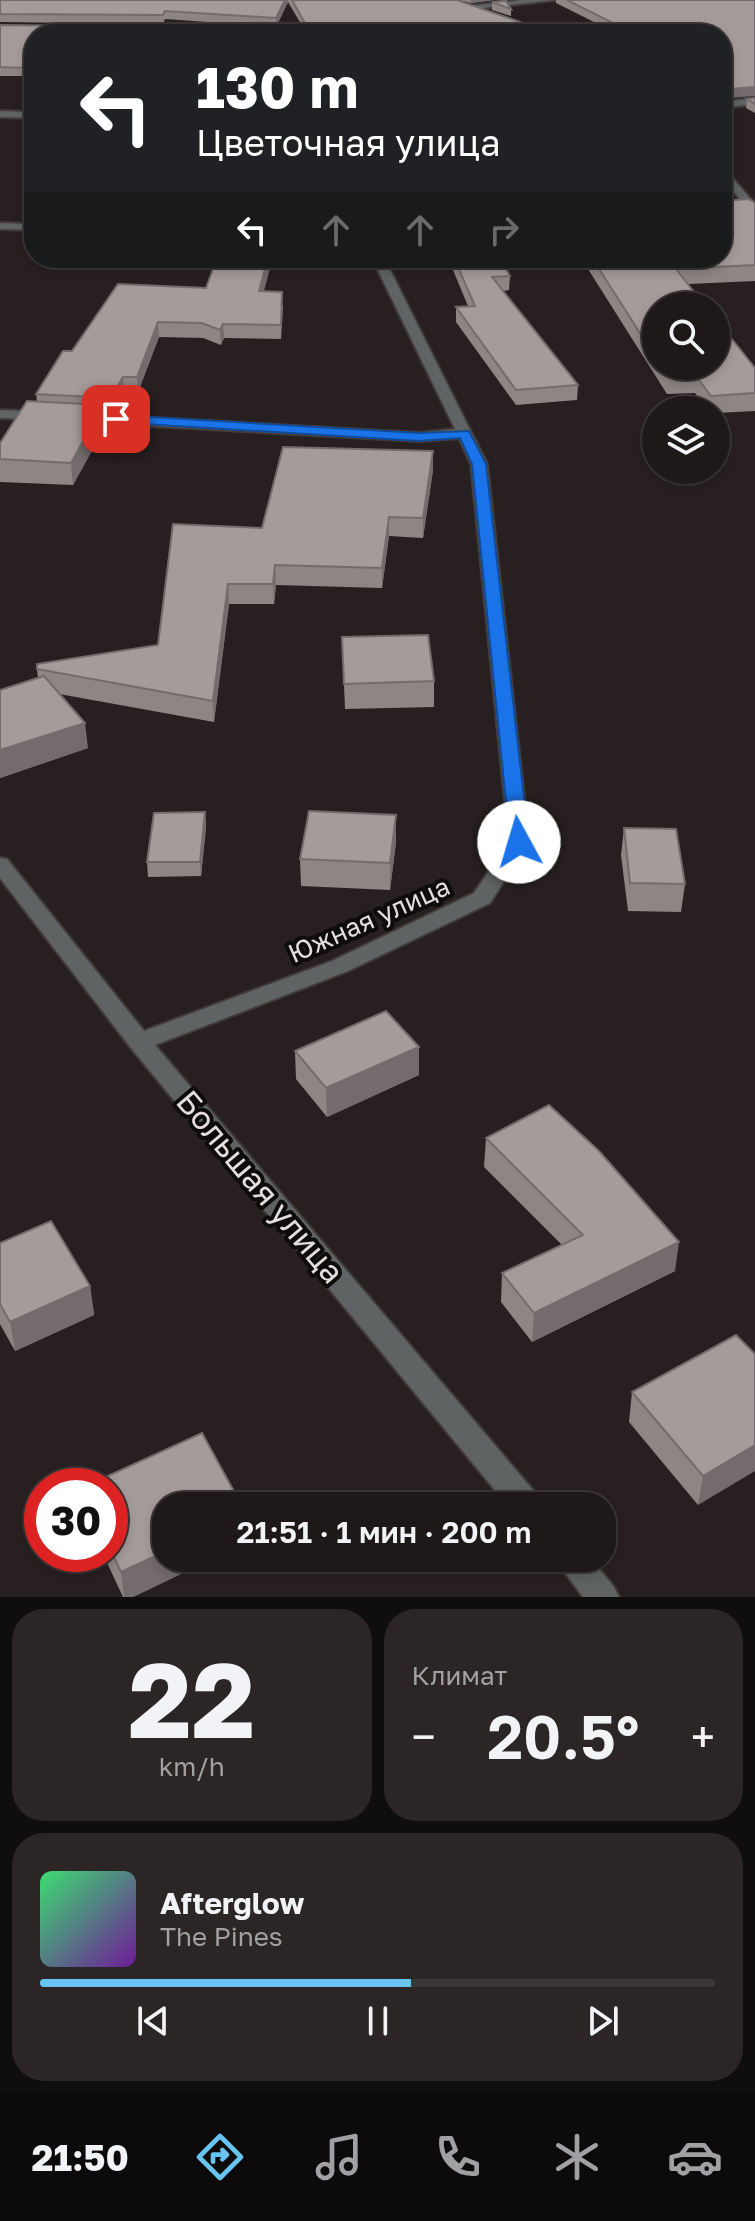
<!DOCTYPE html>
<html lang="ru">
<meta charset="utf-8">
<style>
body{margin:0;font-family:"Golos Text",sans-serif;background:#2b2525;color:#f1f3f6;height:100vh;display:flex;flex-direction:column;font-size:30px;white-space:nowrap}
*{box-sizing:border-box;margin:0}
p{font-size:26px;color:#a1a0a2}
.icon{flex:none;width:44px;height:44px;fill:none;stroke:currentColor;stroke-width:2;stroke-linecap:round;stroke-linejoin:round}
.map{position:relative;height:1597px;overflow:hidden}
.panel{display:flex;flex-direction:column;gap:12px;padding:12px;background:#100d0d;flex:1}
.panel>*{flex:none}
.banner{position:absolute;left:24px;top:24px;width:708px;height:244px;border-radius:32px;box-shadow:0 4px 12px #0003,0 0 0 2px #3c3737;background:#202124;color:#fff;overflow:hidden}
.fabs{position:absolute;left:642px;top:292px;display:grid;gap:16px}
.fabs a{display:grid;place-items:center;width:88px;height:88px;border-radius:50%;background:#1e1818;box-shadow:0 4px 12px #0003,0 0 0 2px #3c3737;font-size:40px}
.speed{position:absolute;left:24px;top:1468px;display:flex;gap:16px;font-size:40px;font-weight:700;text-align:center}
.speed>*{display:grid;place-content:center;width:104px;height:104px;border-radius:50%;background:#1e1818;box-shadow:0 4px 12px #0003,0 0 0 2px #3c3737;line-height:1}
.speed .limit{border:12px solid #d22;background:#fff;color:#111}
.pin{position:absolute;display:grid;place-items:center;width:68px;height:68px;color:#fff;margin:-34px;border-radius:16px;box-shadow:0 4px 12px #0006}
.me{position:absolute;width:88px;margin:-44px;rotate:354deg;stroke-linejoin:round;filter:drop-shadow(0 0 6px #0008)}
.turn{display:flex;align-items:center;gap:28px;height:168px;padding:0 40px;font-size:36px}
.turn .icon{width:104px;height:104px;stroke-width:2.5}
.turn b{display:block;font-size:56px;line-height:68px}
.lanes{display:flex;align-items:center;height:76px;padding:0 40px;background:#0003;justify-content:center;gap:40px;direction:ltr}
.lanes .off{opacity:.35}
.big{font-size:60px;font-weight:600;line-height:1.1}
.panel .card{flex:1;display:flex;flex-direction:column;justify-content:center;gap:12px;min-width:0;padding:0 28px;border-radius:32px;background:#2b2525}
.panel .dial{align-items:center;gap:0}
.dial b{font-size:104px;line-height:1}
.song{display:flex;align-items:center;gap:24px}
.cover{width:96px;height:96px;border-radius:12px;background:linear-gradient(135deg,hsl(140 70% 55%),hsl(280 70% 35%))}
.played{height:8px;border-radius:4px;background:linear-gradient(90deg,#67c4f0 55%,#3c3737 55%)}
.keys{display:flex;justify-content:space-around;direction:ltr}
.heat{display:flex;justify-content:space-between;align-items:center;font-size:44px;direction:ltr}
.panel .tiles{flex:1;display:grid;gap:12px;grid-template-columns:1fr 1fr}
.card:last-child{grid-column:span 2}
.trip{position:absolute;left:152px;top:1492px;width:464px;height:80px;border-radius:32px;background:#1e1818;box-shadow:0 4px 12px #0003,0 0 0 2px #3c3737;font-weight:600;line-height:80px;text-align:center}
.menu{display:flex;height:128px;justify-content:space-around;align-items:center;background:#0c0a0a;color:#a1a0a2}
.menu .icon{width:56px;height:56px}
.menu .on{color:#67c4f0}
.menu b{font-size:36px;color:#f1f3f6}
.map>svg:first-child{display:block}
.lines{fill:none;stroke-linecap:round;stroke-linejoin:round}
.service-casing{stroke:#423b3a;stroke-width:4}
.minor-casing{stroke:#423b3a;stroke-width:4}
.tertiary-casing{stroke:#423b3a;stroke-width:4}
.service{fill:#5f6364;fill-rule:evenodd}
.minor{fill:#5f6364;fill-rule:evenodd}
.tertiary{fill:#5f6364;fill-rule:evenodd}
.wall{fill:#8e8584}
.shaded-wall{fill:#746c6c}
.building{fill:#a59b9a;stroke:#746c6c;stroke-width:2}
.route{fill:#1a73e8;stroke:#114b97;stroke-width:2}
.labels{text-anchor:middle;stroke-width:8;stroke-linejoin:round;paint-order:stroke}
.street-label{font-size:26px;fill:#e3dedd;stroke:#0e0b0b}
.near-street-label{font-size:32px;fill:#e3dedd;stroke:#0e0b0b}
</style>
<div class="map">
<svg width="755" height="1597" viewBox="0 0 755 1597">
<rect width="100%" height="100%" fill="#282020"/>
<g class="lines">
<g class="service-casing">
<path id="service" d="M 520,0 L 555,0 L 465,10 L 461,7 Z"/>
</g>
<g class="minor-casing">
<path id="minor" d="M 441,0 L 453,0 L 553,34 L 540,34 Z
M 129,27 L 232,31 L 236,34 L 132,32 Z
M 722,166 L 755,204 L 755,215 L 751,214 L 722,176 Z
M 0,223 L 34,224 L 34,230 L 0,229 Z
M 372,258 L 384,258 L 487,464 L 529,842 L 490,903 L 348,971 L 155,1045 L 538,1496 L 542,1506 L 508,1506 L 131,1048 L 0,878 L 0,858 L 7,859 L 144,1031 L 332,961 L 474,893 L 509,842 L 471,464 L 459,438 L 419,441 L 80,422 L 73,418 L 80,414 L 419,433 L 455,429 Z
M 0,410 L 44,412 L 51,416 L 44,420 L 0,418 Z
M 554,1558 L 590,1558 L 614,1587 L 619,1597 L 583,1597 Z"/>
</g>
<g class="tertiary-casing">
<path id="tertiary" d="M 755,98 L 755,104 L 722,108 L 722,102 Z
M 0,111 L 34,112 L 34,118 L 0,117 Z"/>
</g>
<use href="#service" class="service"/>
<use href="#minor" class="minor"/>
<use href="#tertiary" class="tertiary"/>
</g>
<path class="wall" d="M 0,0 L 494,0 L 471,3 L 459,0 L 528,34 L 307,34 L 288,2 L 276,27 L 165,19 L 163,24 L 0,22 Z
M 556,0 L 755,0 L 729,98 L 722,94 L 722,34 L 618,34 L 556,3 Z
M 492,2 L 511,9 L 511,16 L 492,10 Z
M 0,25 L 34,34 L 34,69 L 28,76 L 0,76 Z
M 755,98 L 755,113 L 746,108 L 747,99 Z
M 755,203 L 755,281 L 688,284 L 656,306 L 656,366 L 716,366 L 755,368 L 755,411 L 716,413 L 716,410 L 706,410 L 695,393 L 667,394 L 588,269 L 589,258 L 722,258 Z
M 448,258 L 500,258 L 510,276 L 509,290 L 503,291 L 578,385 L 577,400 L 516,405 L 456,322 L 456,307 L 468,306 Z
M 118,284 L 264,291 L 283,306 L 281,339 L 224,338 L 221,345 L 203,338 L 159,337 L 138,392 L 124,392 L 113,413 L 104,413 L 105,427 L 73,485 L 0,482 L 0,443 L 37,401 L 36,394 L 72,351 Z
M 433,470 L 423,538 L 389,536 L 382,588 L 276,585 L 274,604 L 229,604 L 214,722 L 59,694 L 88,748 L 0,778 L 0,690 L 38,678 L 37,669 L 158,645 L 262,528 Z
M 342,637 L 434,681 L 434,707 L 345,709 Z
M 205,812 L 206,827 L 201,876 L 148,877 L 147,862 Z
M 396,815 L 396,842 L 390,890 L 301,886 L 300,859 Z
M 624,828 L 685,884 L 681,912 L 628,911 L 621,855 Z
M 295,1051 L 419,1075 L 327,1117 L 296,1079 Z
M 486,1138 L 675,1271 L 532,1342 L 501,1302 L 502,1273 L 562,1245 L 484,1167 Z
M 0,1243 L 90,1286 L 94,1315 L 15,1351 L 0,1324 Z
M 755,1354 L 698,1505 L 629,1422 L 632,1392 Z
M 110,1486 L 166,1558 L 214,1558 L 133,1597 L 123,1597 L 103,1554 L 110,1554 Z"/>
<path class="shaded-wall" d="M 285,0 L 288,0 L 288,2 L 276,27 L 276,18 Z
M 471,0 L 494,0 L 471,3 Z
M 34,60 L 34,69 L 28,76 L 27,68 Z
M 755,87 L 755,96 L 729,98 L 730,89 Z
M 268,258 L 273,258 L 260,305 L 259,291 Z
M 158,322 L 159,337 L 138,392 L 137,377 Z
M 223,324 L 224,338 L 221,345 L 220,330 Z
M 123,377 L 124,392 L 113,413 L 111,398 Z
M 103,405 L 105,427 L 73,485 L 71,463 Z
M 433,451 L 433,470 L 423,538 L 423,518 Z
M 389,517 L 389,536 L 382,588 L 382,568 Z
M 275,565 L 276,585 L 274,604 L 273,584 Z
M 228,584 L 229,604 L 214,722 L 213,701 Z
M 85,723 L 88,748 L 0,778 L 0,750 Z
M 205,812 L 206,827 L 201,876 L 200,862 Z
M 396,815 L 396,842 L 390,890 L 390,863 Z
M 419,1047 L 419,1075 L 327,1117 L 326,1088 Z
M 679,1242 L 675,1271 L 532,1342 L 534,1313 Z
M 90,1286 L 94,1315 L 15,1351 L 10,1322 Z
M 755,1445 L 755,1471 L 698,1505 L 703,1476 Z
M 166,1551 L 166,1558 L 214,1558 L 133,1597 L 124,1597 L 121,1572 Z"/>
<path class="building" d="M 0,0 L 285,0 L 276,18 L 165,11 L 163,15 L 0,14 Z
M 292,0 L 457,0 L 520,22 L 528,34 L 311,34 Z
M 567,0 L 755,0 L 755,87 L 730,89 L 722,84 L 722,34 L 635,34 Z
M 506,1 L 511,9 L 492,2 Z
M 0,25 L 157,27 L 154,34 L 34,34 L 34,60 L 27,68 L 0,67 Z
M 755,98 L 755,104 L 747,99 Z
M 749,199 L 755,203 L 755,265 L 676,269 L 705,306 L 656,306 L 656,358 L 592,258 L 722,258 L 722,201 Z
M 217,258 L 268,258 L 259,291 L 282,292 L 281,325 L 223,324 L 220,330 L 202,323 L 158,322 L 137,377 L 123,377 L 111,398 L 36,394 L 63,351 L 72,351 L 118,284 L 206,288 Z
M 454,258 L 500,258 L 510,276 L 492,277 L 578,385 L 516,390 L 456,307 L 475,306 Z
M 716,319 L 755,368 L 755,393 L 711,396 L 696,376 L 668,377 L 661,366 L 716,366 Z
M 27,401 L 103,405 L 71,463 L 0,459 L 0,443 Z
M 283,447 L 433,451 L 423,518 L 389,517 L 382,568 L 275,565 L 273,584 L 228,584 L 213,701 L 37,669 L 37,664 L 158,645 L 173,524 L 262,528 Z
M 428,635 L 434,681 L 344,684 L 342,637 Z
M 44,676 L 85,723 L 0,750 L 0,690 Z
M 309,811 L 396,815 L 390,863 L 300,859 Z
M 205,812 L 200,862 L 147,862 L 154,813 Z
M 624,828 L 676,829 L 685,884 L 630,883 Z
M 386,1011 L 419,1047 L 326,1088 L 295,1051 Z
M 549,1105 L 599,1151 L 679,1242 L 534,1313 L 502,1273 L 583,1235 L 486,1138 Z
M 51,1221 L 90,1286 L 10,1322 L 0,1304 L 0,1243 Z
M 736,1335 L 755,1354 L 755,1445 L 703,1476 L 632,1392 Z
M 202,1433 L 242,1506 L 166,1506 L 166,1551 L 121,1572 L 110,1549 L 110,1486 L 86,1486 Z"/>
<path class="route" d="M 116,415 L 419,433 L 469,431 L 486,464 L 529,842 L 526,846 L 519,847 L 510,842 L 472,464 L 460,438 L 419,441 L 111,422 L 111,416 Z"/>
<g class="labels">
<g class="street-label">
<text transform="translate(369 920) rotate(-24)" y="9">Южная улица</text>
</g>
<g class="near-street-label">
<text transform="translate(260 1187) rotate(50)" y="11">Большая улица</text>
</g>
</g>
</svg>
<div class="fabs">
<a><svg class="icon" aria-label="search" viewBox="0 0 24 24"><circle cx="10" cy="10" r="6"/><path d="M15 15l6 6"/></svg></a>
<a><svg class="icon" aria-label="layers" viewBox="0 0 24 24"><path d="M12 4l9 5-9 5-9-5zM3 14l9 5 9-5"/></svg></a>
</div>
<div class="speed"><div class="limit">30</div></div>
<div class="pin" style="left:116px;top:419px;background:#d93025"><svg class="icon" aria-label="arrive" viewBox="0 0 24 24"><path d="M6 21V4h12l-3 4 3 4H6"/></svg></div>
<svg class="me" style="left:519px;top:842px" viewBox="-20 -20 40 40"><circle r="19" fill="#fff"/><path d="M0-13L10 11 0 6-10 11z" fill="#1a73e8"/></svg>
<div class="trip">21:51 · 1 мин · 200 m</div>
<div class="banner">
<div class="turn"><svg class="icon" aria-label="left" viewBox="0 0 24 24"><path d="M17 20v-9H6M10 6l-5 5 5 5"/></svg><div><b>130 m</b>Цветочная улица</div></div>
<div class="lanes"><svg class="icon" aria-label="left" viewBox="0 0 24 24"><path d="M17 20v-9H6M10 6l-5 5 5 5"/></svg><svg class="icon off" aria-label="ahead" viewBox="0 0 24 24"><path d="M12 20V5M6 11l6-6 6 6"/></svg><svg class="icon off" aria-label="ahead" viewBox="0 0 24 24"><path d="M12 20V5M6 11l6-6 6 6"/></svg><svg class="icon off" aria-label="right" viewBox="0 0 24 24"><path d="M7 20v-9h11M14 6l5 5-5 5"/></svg></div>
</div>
</div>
<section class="panel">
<div class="tiles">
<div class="card dial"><b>22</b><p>km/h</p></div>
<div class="card"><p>Климат</p>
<div class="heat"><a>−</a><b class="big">20.5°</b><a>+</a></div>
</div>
<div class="card">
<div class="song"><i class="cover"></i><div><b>Afterglow</b><p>The Pines</p></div></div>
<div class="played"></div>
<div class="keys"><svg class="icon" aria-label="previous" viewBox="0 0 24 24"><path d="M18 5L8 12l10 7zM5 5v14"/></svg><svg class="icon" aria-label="pause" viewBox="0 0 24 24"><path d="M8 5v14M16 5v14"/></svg><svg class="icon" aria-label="next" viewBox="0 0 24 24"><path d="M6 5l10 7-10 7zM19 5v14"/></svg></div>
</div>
</div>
</section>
<nav class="menu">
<b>21:50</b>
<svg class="icon on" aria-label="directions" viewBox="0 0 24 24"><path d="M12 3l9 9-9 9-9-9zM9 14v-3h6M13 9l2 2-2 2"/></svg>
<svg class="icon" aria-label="music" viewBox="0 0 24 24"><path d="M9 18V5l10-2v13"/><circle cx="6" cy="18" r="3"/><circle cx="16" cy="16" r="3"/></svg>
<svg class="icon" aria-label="phone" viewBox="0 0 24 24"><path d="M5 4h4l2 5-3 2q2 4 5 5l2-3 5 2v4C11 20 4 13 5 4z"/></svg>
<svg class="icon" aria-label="climate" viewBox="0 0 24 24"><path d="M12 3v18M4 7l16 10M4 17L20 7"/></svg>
<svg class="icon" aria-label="car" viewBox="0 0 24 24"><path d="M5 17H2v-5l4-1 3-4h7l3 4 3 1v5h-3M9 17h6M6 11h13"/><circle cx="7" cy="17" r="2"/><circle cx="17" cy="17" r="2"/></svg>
</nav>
